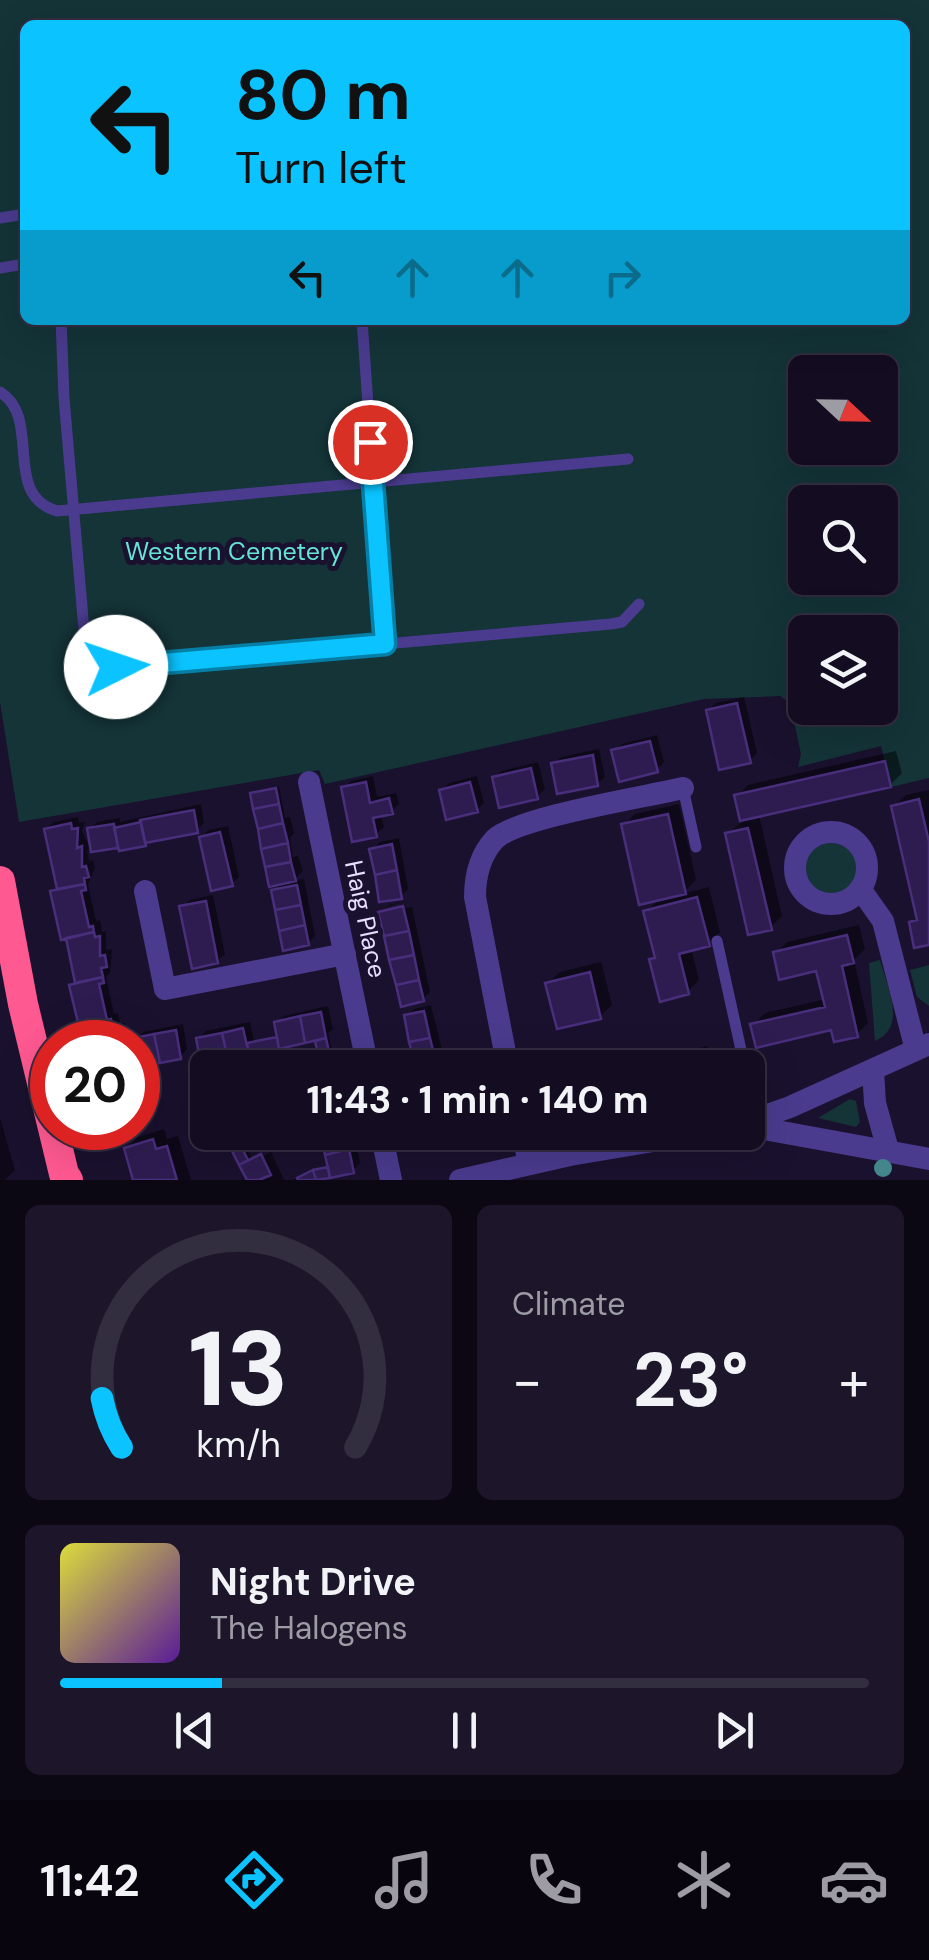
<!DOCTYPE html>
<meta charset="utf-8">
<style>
body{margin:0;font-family:"DM Sans",sans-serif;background:#1d162a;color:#f1f3f6;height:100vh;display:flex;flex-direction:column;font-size:38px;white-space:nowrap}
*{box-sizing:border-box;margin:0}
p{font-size:32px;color:#9d9ca5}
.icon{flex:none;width:55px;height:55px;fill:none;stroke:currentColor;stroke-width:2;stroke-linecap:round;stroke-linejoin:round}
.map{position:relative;height:1180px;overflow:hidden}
.drawer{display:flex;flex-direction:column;gap:25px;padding:25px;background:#0b0713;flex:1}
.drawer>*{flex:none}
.hud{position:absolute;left:20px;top:20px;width:890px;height:305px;border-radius:15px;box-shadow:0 10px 40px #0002,0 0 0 2px #332d40;background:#0ac3ff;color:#111;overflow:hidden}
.needle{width:65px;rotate:112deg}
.fabs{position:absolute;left:788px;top:355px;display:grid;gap:20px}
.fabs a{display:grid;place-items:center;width:110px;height:110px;border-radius:15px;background:#140d22;box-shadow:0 10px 40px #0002,0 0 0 2px #332d40;font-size:50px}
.speed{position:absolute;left:30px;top:1020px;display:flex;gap:20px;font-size:50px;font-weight:700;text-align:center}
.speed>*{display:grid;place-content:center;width:130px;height:130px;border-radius:50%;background:#140d22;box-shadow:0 10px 40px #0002,0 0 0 2px #332d40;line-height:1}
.speed .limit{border:15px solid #d22;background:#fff;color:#111}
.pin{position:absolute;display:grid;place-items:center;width:85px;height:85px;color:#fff;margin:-42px;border:5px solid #fff;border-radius:50%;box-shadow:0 2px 10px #0007}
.me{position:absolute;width:110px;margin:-55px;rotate:86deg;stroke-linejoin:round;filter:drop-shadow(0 0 8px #0008)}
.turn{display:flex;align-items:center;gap:35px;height:210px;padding:0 50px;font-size:45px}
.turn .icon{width:130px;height:130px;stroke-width:2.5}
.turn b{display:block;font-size:70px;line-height:85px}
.lanes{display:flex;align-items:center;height:95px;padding:0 50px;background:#0003;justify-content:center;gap:50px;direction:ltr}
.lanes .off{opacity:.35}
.big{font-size:75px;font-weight:700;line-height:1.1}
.drawer .tile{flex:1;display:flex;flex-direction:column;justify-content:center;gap:15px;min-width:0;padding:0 35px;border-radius:15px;background:#1d162a}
.drawer .dial{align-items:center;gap:0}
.dial svg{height:260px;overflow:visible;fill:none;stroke:#332d40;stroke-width:7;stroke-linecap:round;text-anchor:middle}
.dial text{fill:#f1f3f6;stroke:none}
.song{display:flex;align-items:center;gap:30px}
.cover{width:120px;height:120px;border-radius:15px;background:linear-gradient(135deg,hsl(60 70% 55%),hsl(270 70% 35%))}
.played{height:10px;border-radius:5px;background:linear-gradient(90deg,#0ac3ff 20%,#332d40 20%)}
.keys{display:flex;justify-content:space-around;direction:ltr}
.heat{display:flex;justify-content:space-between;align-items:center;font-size:55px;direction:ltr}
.drawer .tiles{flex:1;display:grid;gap:25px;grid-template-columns:1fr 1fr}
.tile:last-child{grid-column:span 2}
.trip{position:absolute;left:190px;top:1050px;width:575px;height:100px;border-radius:15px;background:#140d22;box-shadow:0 10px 40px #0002,0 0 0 2px #332d40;font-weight:700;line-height:100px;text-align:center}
.tabs{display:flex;height:160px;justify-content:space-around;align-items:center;background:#08050e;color:#9d9ca5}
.tabs .icon{width:70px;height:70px}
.tabs .on{color:#0ac3ff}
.tabs b{font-size:45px;color:#f1f3f6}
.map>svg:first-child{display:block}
.green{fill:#143438;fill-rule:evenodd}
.shadow{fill:#0007}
.building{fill:#2e1c50;stroke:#492e7c;stroke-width:2.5}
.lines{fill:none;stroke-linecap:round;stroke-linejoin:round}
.lane{stroke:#4a3b8e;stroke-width:11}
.street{stroke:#4a3b8e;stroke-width:22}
.highway{stroke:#ff5991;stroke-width:30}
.tree{fill:#43868b}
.route-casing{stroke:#067fa6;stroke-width:25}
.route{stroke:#0ac3ff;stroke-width:18}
.labels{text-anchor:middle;stroke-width:10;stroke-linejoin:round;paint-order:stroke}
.park-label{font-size:25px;fill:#64e5d7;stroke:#1a112e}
.street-label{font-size:25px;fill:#e6deff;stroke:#1a112e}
</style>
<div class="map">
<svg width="929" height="1180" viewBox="0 0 929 1180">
<rect width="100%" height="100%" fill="#1a112e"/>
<path class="green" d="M 0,0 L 929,0 L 929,778 L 891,787 L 881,746 L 798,767 L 801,754 L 790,703 L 780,696 L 704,699 L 325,784 L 319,770 L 19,822 L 0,702 ZM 25,25 L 905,25 L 905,320 L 25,320 ZM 805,372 L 880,372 L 880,448 L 805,448 ZM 805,502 L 880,502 L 880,578 L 805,578 ZM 805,632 L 880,632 L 880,708 L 805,708 Z
M805 869a26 26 0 1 1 52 0a26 26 0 1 1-52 0Z
M 880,960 C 887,986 908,1027 875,1041 L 869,963 Z
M 929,965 L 929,1006 L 917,997 L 910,970 Z
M 850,1099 L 856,1101 L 860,1122 L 856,1127 L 818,1118 Z"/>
<path class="shadow" d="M 744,697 L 757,753 L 750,760 L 708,711 L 716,703 Z
M 657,735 L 664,762 L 656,770 L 614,751 L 622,744 Z
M 599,749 L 605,777 L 597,784 L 554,764 L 561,757 Z
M 896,751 L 902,773 L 890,785 L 759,815 L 782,916 L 770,927 L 727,834 L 743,821 L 737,796 L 748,785 Z
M 538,762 L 545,789 L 537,797 L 494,778 L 502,771 Z
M 373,776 L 377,797 L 396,793 L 399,804 L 391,811 L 381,814 L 384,827 L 376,834 L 344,788 L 351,781 Z
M 477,776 L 484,803 L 477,810 L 442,790 L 449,783 Z
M 279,786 L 285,818 L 290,817 L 294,833 L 290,838 L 293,857 L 298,856 L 303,871 L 292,881 L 304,879 L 315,936 L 308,943 L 274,891 L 283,881 L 253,794 Z
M 929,790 L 929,942 L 911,923 L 919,916 L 894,806 L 906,795 Z
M 201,804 L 204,823 L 197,830 L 93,849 L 89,829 L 97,822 L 120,818 L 120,822 Z
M 679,804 L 696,880 L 682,894 L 709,887 L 720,932 L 708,943 L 691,948 L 699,980 L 688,991 L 651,960 L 656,955 L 646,912 L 661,897 L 624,825 L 635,814 Z
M 78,817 L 79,823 L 85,822 L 82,831 L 90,848 L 87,851 L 89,861 L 93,860 L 95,868 L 88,884 L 96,921 L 100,920 L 102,932 L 106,931 L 106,950 L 112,949 L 110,973 L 106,977 L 114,1014 L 118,1013 L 120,1024 L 125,1023 L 124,1042 L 90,1042 L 72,985 L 77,980 L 68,936 L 53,892 L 59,886 L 46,829 L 54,822 Z
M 228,826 L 239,877 L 231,884 L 201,837 L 209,830 Z
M 399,838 L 408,889 L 400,897 L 372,850 L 380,842 Z
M 213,895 L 225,954 L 217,961 L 182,907 L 190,900 Z
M 410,900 L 386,907 L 386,912 L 412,907 L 430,992 L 423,999 L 381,912 L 389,905 Z
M 859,925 L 865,949 L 854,960 L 868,1023 L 857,1034 L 832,1027 L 753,1025 L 765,1013 L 826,999 L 818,968 L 776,953 L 787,942 Z
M 601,962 L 612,1005 L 600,1016 L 548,983 L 560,972 Z
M 431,1005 L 443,1054 L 435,1061 L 406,1016 L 414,1009 Z
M 328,1006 L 333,1029 L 328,1033 L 334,1060 L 339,1059 L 341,1068 L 313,1068 L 322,1062 L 318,1042 L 323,1036 L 203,1062 L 198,1039 L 206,1031 L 250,1022 L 254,1041 L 279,1036 L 277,1023 L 284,1016 Z
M 183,1024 L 187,1049 L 180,1057 L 142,1064 L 136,1039 L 144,1032 Z
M 707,1046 L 711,1068 L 669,1068 L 668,1061 L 676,1054 Z
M 657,1056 L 660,1068 L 620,1068 L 623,1064 Z
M 0,1118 L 15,1170 L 5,1180 L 0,1180 Z
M 164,1129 L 167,1139 L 178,1136 L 191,1180 L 136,1180 L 127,1148 L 138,1137 Z
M 224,1132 L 238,1133 L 251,1156 L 248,1164 L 271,1152 L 284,1180 L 249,1180 Z
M 325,1132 L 354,1132 L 360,1163 L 352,1171 L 310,1180 L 292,1180 L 330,1166 Z"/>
<path class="building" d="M 737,703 L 751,763 L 719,770 L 706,710 Z
M 650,741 L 658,772 L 619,782 L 611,750 Z
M 593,755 L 598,786 L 557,794 L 551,763 Z
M 885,761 L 891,787 L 740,821 L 734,795 Z
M 531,768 L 538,799 L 499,808 L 492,777 Z
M 366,782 L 370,803 L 389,798 L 393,814 L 373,818 L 377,837 L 352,842 L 341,787 Z
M 470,782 L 478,812 L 446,820 L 439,790 Z
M 276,788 L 279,804 L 253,809 L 250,793 Z
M 919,799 L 929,842 L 929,945 L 914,948 L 909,922 L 917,920 L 891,806 Z
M 279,804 L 283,823 L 258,829 L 253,809 Z
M 194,810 L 198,833 L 145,843 L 140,820 Z
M 668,814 L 686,894 L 639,905 L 621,824 Z
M 141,822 L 146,846 L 119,851 L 114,828 Z
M 71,823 L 72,829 L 78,828 L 77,848 L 82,846 L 82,867 L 86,866 L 89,877 L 84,878 L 85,884 L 57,889 L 44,829 Z
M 283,823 L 288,843 L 261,849 L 258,829 Z
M 114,824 L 118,848 L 91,852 L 87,828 Z
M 748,828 L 772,930 L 748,935 L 725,833 Z
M 220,832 L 233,886 L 211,891 L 199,837 Z
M 288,843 L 291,862 L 265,867 L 261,849 Z
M 392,844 L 397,870 L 375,875 L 369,849 Z
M 291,862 L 296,881 L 269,887 L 265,867 Z
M 397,870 L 402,899 L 379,902 L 375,875 Z
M 85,884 L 86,890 L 81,891 L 89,927 L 93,926 L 94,932 L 61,940 L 50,891 Z
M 297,885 L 301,905 L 275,910 L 271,890 Z
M 697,897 L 710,946 L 679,954 L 689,994 L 660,1002 L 649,959 L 655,958 L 643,911 Z
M 206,901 L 218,963 L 192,969 L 179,906 Z
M 301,905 L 305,925 L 279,931 L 275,910 Z
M 403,906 L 409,931 L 384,936 L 378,912 Z
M 305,925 L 309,945 L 283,951 L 279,931 Z
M 409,931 L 414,955 L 389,960 L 384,936 Z
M 94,932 L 95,937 L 100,936 L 100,956 L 105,955 L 107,967 L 101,968 L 103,977 L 75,983 L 66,938 Z
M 847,935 L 854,963 L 842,966 L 858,1037 L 834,1042 L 831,1030 L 756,1048 L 750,1024 L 825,1007 L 816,971 L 779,980 L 773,952 Z
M 414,955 L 419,980 L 396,985 L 389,960 Z
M 590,972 L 601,1019 L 557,1029 L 545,983 Z
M 103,977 L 104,983 L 99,984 L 107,1020 L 111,1019 L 112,1024 L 80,1031 L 69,985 Z
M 419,980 L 424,1001 L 401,1007 L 396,985 Z
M 424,1011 L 430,1038 L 409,1042 L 404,1015 Z
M 321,1012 L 326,1038 L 305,1043 L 300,1016 Z
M 300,1016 L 305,1043 L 279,1049 L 274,1022 Z
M 112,1024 L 113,1030 L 119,1029 L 120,1038 L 116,1039 L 117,1042 L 87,1042 L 85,1030 Z
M 243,1028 L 249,1055 L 228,1059 L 222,1033 Z
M 176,1030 L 181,1059 L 160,1063 L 154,1034 Z
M 222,1033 L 228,1059 L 201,1065 L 196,1038 Z
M 154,1034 L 160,1063 L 140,1067 L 138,1042 L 134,1038 Z
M 277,1037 L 279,1049 L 249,1055 L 247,1043 Z
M 326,1038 L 332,1065 L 321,1067 L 315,1041 Z
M 430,1038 L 436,1063 L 416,1068 L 409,1042 Z
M 700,1052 L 703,1068 L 667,1068 L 665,1060 Z
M 221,1132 L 244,1132 L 228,1143 Z
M 345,1132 L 349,1149 L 325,1155 L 321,1133 Z
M 237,1138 L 248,1160 L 239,1165 L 228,1143 Z
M 153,1139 L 156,1149 L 167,1146 L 177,1180 L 133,1180 L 124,1148 Z
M 349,1149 L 354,1173 L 330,1178 L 325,1155 Z
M 261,1154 L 271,1175 L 259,1180 L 247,1180 L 239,1165 Z
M 328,1167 L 330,1178 L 316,1180 L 313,1170 Z
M 313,1170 L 316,1180 L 298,1180 L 297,1178 Z"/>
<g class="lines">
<path class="lane" d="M 0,218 L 25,214
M 0,268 L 25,264
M 61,320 L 64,398 L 84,630 L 87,645 L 98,661 L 125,667 L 611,624 L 622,622 L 639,604
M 362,320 L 385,644
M 0,392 C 43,418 1,495 57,511 L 628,459
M 683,788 L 696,847
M 717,941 L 745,1068
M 748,1079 L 757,1120"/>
<path class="street" d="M 309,782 L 368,1068
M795 868a36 36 0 1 1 72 0a36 36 0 1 1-72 0Z
M 861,890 L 883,921 L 916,1050
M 145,891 L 165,989 L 345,954
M 508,1068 L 475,897 C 475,876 480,855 495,839 C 518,817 645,797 683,788
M 873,1070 L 875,1103 L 888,1150
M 748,1122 L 790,1107 L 929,1044
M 748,1126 L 929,1159
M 381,1132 L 391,1180
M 522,1132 L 529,1163
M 460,1180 L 570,1155 L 707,1132"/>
<path class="highway" d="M 0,881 L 23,1004 L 64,1174 L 68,1180"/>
</g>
<circle class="tree" cx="883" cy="1168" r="9"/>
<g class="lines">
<g class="route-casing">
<path id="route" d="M 116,667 L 385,644 L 370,442"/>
</g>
<use href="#route" class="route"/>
</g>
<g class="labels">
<g class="park-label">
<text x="234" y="560">Western Cemetery</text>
</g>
<g class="street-label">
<text transform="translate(366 919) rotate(78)" y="9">Haig Place</text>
</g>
</g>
</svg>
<div class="fabs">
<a><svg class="needle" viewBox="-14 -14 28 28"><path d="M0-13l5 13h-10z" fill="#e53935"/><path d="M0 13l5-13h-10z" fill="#9d9ca5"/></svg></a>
<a><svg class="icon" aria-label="search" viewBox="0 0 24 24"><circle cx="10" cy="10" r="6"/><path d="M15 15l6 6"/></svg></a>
<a><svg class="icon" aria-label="layers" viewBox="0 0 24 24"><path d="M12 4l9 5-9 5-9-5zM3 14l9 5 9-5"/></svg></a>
</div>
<div class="speed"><div class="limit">20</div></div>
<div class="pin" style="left:370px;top:442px;background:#d93025"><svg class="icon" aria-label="arrive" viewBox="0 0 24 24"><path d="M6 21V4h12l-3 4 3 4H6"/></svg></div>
<svg class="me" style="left:116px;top:667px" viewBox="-20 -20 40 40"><circle r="19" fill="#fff"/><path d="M0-13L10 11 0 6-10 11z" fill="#0ac3ff"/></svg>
<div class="trip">11:43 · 1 min · 140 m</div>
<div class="hud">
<div class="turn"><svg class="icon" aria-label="left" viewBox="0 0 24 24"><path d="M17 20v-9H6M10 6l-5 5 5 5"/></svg><div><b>80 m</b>Turn left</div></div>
<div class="lanes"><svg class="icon" aria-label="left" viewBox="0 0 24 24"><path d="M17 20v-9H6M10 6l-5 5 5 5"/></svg><svg class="icon off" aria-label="ahead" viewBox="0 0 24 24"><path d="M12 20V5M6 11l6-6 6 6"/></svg><svg class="icon off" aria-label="ahead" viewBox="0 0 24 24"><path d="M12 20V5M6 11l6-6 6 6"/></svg><svg class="icon off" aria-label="right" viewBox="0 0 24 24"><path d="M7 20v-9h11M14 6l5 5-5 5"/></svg></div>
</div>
</div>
<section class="drawer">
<div class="tiles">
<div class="tile dial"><svg viewBox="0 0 100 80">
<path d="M14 69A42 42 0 1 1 86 69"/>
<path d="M14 69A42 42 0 0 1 8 54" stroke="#0ac3ff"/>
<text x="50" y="56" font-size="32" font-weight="700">13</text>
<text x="50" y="72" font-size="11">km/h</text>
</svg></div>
<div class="tile"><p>Climate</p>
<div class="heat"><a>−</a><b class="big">23°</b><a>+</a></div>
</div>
<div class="tile">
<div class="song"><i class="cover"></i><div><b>Night Drive</b><p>The Halogens</p></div></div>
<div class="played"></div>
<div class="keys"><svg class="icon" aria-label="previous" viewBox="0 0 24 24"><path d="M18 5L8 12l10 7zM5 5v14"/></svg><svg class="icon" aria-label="pause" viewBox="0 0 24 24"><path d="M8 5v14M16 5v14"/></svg><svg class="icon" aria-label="next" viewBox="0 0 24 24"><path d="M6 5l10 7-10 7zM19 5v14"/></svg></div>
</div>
</div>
</section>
<nav class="tabs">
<b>11:42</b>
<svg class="icon on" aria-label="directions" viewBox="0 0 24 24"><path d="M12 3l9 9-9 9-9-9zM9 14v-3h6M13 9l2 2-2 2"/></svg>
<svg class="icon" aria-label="music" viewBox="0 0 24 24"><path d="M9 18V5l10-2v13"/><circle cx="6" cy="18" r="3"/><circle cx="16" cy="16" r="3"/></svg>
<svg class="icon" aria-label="phone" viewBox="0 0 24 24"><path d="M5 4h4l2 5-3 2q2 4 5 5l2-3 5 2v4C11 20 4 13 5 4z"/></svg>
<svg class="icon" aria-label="climate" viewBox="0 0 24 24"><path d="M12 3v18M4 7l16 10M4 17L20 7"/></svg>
<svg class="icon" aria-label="car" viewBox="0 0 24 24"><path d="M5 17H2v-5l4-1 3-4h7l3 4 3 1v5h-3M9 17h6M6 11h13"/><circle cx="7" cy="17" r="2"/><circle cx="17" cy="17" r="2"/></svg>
</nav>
